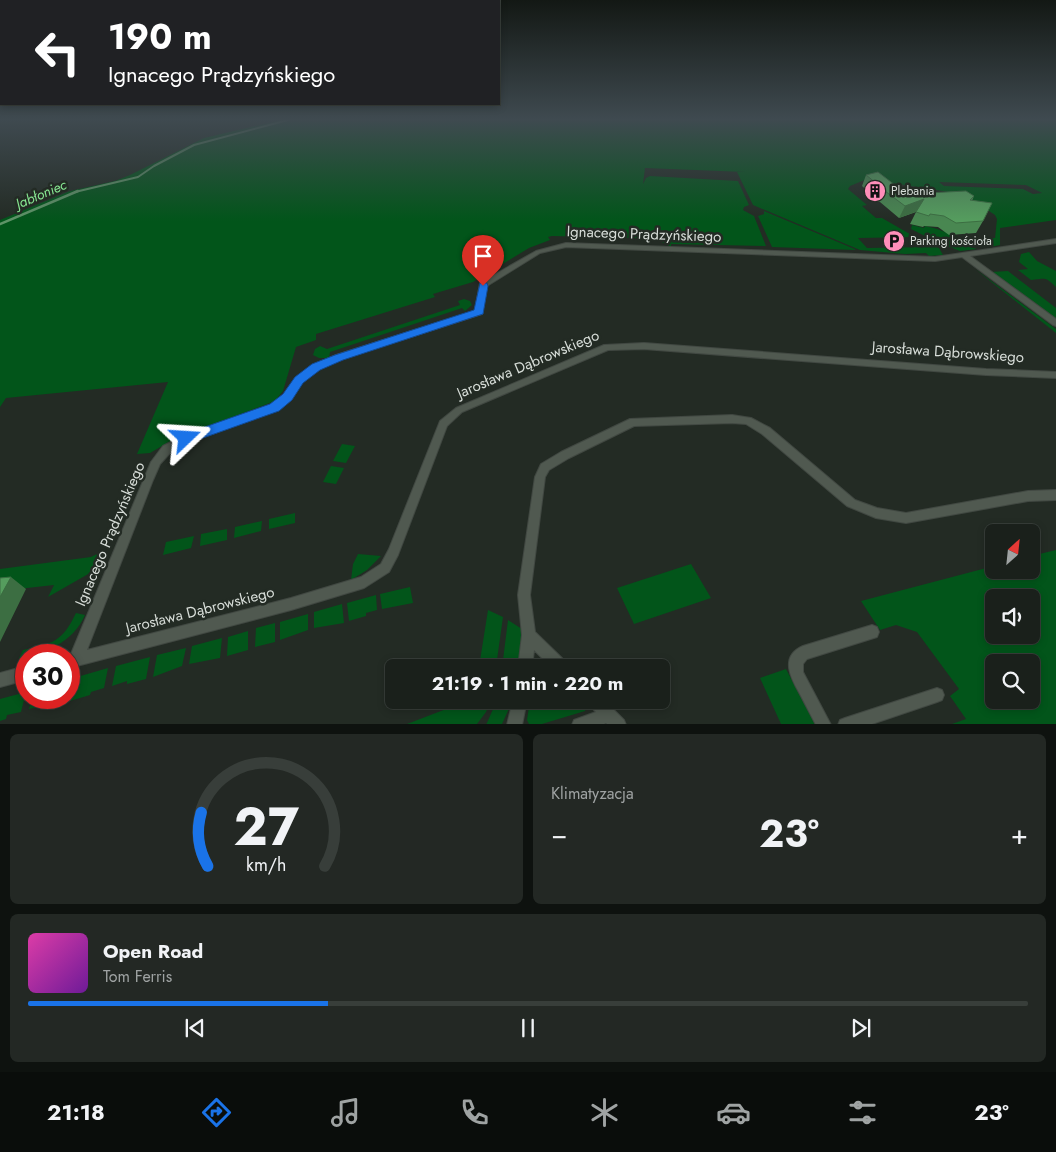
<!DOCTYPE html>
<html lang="pl">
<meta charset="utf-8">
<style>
body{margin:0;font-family:Jost,sans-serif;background:#232824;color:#f1f3f6;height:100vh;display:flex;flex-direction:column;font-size:19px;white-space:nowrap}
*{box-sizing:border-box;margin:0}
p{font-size:16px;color:#9fa3a3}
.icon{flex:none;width:28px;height:28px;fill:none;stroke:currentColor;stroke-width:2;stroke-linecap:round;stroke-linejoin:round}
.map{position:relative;height:724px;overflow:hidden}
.side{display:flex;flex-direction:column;gap:10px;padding:10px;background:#0e120f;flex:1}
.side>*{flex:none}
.guide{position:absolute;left:0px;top:0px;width:500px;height:105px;box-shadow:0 2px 8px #0003,0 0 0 1px #383e3a;background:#202124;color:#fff;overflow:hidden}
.needle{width:32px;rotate:27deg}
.controls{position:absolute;left:985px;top:524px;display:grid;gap:10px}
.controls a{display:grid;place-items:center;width:55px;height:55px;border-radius:8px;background:#1a201b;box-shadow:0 2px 8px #0003,0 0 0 1px #383e3a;font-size:25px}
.speed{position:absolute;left:15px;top:644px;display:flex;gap:10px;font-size:25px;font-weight:700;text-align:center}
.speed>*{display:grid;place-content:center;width:65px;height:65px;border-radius:50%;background:#1a201b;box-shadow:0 2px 8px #0003,0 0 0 1px #383e3a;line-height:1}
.speed .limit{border:8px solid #d22;background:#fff;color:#111}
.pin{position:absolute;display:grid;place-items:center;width:42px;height:42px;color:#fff;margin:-51px -21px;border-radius:50% 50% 50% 0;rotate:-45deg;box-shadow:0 0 5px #0007}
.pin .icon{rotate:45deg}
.me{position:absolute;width:55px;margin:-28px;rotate:70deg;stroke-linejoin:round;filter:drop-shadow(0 0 4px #0008)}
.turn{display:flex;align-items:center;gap:18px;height:105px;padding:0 25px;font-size:22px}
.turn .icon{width:65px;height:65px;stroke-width:2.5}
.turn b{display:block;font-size:35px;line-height:42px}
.big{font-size:38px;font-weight:700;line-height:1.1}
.side .tile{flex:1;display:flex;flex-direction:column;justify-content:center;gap:8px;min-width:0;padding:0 18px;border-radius:8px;background:#232824}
.side .dial{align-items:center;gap:0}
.dial svg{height:130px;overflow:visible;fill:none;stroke:#383e3a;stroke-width:7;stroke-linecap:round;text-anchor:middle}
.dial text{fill:#f1f3f6;stroke:none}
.song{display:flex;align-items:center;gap:15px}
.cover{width:60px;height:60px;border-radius:8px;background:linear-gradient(135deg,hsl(320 70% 55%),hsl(280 70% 35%))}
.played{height:5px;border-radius:2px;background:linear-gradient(90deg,#1a73e8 30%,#383e3a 30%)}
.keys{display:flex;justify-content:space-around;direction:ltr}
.heat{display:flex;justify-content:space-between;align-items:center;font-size:28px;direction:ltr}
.side .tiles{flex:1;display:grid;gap:10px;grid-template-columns:1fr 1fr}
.tile:last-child{grid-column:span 2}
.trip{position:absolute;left:385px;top:659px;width:285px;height:50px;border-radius:8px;background:#1a201b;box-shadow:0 2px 8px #0003,0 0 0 1px #383e3a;font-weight:700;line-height:50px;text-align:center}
.dock{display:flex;height:80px;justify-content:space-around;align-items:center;background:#0a0d0b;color:#9fa3a3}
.dock .icon{width:35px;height:35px}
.dock .selected{color:#1a73e8}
.dock b{font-size:22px;color:#f1f3f6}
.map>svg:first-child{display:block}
.green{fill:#02551a;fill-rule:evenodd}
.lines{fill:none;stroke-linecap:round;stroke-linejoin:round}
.stream-far1{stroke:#5e9367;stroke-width:2}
.stream{stroke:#5e9367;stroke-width:2.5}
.street-casing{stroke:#414842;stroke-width:2}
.street{fill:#505950;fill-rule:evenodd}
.wall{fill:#498751}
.shaded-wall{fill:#3c6e42}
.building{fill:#559d5e;stroke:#3c6e42}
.route{fill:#1a73e8;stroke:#114b97}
.labels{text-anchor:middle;stroke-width:5;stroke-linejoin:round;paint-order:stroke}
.far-poi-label{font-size:12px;fill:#d7ddd8;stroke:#232b24;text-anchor:start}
.far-water-label{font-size:14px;font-style:italic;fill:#87e792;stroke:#232b24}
.street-label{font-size:15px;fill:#d7ddd8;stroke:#232b24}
</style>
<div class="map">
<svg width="1056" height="725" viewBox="0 0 1056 725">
<rect width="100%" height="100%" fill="#232b24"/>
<path class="green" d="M 281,120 L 1056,120 L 1056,220 L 1000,228 L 1000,245 L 990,247 L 979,239 L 995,238 L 997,219 L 995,215 L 968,197 L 955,193 L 867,179 L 850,186 L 848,189 L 867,205 L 862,206 L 876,218 L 882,218 L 915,237 L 858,238 L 867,248 L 931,247 L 926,244 L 939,248 L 943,255 L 929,256 L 926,253 L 905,254 L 860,250 L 753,205 L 737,172 L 745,172 L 645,168 L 643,184 L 646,178 L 650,176 L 738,181 L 749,205 L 744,207 L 743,210 L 754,216 L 766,246 L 671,244 L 671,247 L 644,232 L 636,238 L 552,236 L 548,237 L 550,240 L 529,248 L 473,282 L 433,294 L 435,297 L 316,334 L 316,340 L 296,347 L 283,391 L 275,401 L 174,439 L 150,453 L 137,454 L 168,382 L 6,398 L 0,407 L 0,220 L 70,191 L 115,181 L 130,175 L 204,138 ZM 939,182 L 1026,185 L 1042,193 L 1033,194 L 1023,189 L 944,186 Z
M 764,211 L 857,250 L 772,247 L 758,216 L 764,214 Z
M 912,225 L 924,228 L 925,226 C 937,228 947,233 957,237 L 929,238 L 911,229 Z
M 962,240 L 969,245 L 964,245 L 977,249 L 960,251 L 935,241 Z
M 1029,252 L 1037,261 L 1056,271 L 1056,287 C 1044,276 1046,279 1031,280 L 1018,270 L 1028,269 L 1019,262 L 1021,254 Z
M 975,269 L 1056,329 L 1056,333 Z
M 1008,271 L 1056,308 L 1056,319 L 991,272 Z
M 464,299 L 470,301 L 472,305 L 465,311 L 462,308 L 330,352 L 329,358 L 319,358 L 313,355 L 315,349 L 320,346 L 327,349 L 460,305 L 458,301 Z
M 342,444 L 355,446 L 346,463 L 333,461 Z
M 331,466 L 344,468 L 336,484 L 323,482 Z
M 295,513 L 295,523 L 269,529 L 269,519 Z
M 262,521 L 261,531 L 234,538 L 235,527 Z
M 227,529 L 227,540 L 200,546 L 201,534 Z
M 194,536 L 191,548 L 163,555 L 166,542 Z
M 1056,550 L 1056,724 L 952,724 L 966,719 L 950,696 L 959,689 L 917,632 L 896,625 L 880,630 L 861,601 L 994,566 L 994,570 L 1031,570 L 1031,556 ZM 994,598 L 1031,598 L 1031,635 L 994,635 ZM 1031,662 L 1031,700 L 994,700 L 994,662 Z
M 99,553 L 107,553 L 108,555 L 104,565 L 48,597 L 54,585 L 0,591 L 0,569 L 91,557 Z
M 358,554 L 381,556 L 367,570 L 351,580 L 353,564 Z
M 691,564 L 711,598 L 634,624 L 617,588 Z
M 410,587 L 413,603 L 382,609 L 380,594 Z
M 376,595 L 377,610 L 366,613 L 366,616 L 349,621 L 347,603 Z
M 342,604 L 344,623 L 314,628 L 314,612 Z
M 488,610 L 503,617 L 496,667 L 479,667 Z
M 76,613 L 85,615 C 73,643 44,654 19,658 L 23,650 C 54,643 62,642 76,613 Z
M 308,614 L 308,630 L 280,640 L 280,622 Z
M 508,620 L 525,631 L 521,667 L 502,668 Z
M 275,623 L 275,642 L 255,647 L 256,628 Z
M 248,631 L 248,650 L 227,656 L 228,637 Z
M 222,638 L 220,658 L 189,664 L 192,646 Z
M 186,648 L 182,666 L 153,677 L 157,655 Z
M 150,657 L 146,679 L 127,684 L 127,681 L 112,686 L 116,666 Z
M 108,668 L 104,688 L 91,692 L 90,695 L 70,701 L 77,677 Z
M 786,669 L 815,724 L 781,724 L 760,678 Z
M 26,692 L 21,712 L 7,715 L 6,719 L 0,721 L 0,699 Z
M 32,698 L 64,698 L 63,702 L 46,707 L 46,705 L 29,709 Z
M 465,700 L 491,700 L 486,712 L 477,724 L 407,724 L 454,706 Z
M 497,700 L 513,700 L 502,724 L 486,725 Z
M 530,700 L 582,700 L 586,706 L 585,711 L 542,724 L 529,724 L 527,720 Z"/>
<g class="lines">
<path class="stream-far1" d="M 75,192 L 138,177 L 154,166 L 194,145 L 288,120"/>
<path class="stream" d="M 0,224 L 78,191"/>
<g class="street-casing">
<path id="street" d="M 1056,239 L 1056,243 L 970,256 L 1056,319 L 1056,326 L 1053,325 L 962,257 L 935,261 L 566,247 L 540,253 L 487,286 L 482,314 L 342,359 L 319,369 L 302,382 L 291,399 L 277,409 L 191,442 L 171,452 L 160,464 L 153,480 L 87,650 L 291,598 L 361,577 L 381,564 L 389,549 L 440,421 L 456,408 L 604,345 L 644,343 L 986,369 L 1056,372 L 1056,378 L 986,375 L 644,349 L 608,350 L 462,412 L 447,426 L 398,555 L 389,572 L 364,588 L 291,610 L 69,668 L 69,655 L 67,655 L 71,654 L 151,462 L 163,446 L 183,436 L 271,405 L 285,395 L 296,378 L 313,365 L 336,355 L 475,311 L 480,283 L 536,251 L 566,243 L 935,257 Z
M 732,415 L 751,418 L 770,428 L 855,500 L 877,508 L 906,513 L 1028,491 L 1056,490 L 1056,500 L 1028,501 L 906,523 L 876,518 L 847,506 L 762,434 L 746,424 L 732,423 L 634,426 L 569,458 L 549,470 L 545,477 L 530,595 L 535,632 L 567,663 L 569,668 L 552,668 L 534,650 L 532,668 L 518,668 L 522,635 L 518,595 L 535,477 L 541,464 L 561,452 L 630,419 Z
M 872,625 L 877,627 L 879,632 L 877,637 L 807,659 L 803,664 L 803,672 L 831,725 L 816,725 C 811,715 806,706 801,696 C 792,680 778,657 803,646 Z
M 26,666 L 26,680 L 0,687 L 0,673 Z
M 937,688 L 942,690 L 944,695 L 942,700 L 937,702 L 869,725 L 838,725 L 840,720 L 845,718 Z
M 513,700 L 527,700 L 522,725 L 507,725 Z
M 587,700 L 604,700 L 624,720 L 626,725 L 608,725 L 606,723 L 602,725 L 572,725 L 574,720 L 596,712 L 589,705 Z"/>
</g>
<use href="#street" class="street"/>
</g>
<path class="wall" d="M 866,175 L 904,192 L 924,198 L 974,196 L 972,201 L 983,221 L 976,233 L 949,235 L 938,227 L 924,226 L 923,227 L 910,224 L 916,212 L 899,218 L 880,202 L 872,201 L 871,194 L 862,186 Z"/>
<path class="shaded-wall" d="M 924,199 L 918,211 L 899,218 L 905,206 Z
M 11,577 L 26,589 L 0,642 L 0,597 Z"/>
<path class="building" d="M 878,172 L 904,192 L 918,193 L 924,198 L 927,193 L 966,191 L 974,196 L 970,200 L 992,203 L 983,221 L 956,223 L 944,216 L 930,214 L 929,216 L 916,212 L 924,199 L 905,206 L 885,191 L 877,189 L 876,183 L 866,175 Z
M 11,577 L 0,597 L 0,578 Z"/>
<linearGradient id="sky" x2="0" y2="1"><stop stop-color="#131814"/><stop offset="0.54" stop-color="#3f4a50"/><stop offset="1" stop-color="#3f4a50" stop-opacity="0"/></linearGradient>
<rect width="1056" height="221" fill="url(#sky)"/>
<path class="route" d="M 480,283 L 487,283 L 488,286 L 483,314 L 343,360 L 320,370 L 303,383 L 292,400 L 279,411 L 186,444 L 182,442 L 180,438 L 182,435 L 270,404 L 283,394 L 295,377 L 312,364 L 335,355 L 474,310 Z"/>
<defs>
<g id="building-disc" transform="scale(1.125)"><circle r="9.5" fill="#ff8eb9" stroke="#232b24"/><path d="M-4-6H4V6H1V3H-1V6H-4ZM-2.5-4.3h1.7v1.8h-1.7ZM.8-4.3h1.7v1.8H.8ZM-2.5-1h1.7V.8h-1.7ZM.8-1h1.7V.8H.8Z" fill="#111"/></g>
<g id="parking-disc" transform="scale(1.125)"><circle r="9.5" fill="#ff8eb9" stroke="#232b24"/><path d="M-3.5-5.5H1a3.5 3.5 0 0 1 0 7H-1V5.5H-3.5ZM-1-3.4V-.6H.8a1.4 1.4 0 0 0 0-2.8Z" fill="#111"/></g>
</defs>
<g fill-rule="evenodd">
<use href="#building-disc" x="875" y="191"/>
<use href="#parking-disc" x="894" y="241"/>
</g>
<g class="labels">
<g class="far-poi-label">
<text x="891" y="195">Plebania</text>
<text x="910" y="245">Parking kościoła</text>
</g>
<g class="far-water-label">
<text transform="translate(41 194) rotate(-23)" y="5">Jabłoniec</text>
</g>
<g class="street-label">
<text transform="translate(644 234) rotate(2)" y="5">Ignacego Prądzyńskiego</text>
<text transform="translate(948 352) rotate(4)" y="5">Jarosława Dąbrowskiego</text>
<text transform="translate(528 364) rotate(-23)" y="5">Jarosława Dąbrowskiego</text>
<text transform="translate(110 534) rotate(-67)" y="5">Ignacego Prądzyńskiego</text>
<text transform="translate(200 610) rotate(-14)" y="5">Jarosława Dąbrowskiego</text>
</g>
</g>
</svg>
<div class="controls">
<a><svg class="needle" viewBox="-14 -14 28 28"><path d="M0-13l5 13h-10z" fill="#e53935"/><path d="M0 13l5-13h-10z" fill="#9fa3a3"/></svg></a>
<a><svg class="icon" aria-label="sound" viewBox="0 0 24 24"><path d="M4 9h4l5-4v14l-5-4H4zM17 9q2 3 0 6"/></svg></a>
<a><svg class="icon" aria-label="search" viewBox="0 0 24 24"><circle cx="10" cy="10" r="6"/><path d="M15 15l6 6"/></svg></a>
</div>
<div class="speed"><div class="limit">30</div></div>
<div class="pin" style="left:483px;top:286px;background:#d93025"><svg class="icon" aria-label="arrive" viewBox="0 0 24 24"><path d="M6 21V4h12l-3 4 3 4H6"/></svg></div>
<svg class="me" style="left:186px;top:438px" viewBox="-20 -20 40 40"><path d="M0-17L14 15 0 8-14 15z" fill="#1a73e8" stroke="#fff" stroke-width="4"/></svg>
<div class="trip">21:19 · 1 min · 220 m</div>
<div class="guide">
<div class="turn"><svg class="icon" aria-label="left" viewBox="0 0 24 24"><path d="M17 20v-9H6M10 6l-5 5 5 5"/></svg><div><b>190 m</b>Ignacego Prądzyńskiego</div></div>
</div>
</div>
<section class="side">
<div class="tiles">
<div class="tile dial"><svg viewBox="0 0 100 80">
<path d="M14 69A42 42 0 1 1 86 69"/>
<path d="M14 69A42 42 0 0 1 10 36" stroke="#1a73e8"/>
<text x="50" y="56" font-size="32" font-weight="700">27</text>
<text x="50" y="72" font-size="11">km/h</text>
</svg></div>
<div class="tile"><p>Klimatyzacja</p>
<div class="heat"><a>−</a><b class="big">23°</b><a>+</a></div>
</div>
<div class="tile">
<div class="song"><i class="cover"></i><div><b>Open Road</b><p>Tom Ferris</p></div></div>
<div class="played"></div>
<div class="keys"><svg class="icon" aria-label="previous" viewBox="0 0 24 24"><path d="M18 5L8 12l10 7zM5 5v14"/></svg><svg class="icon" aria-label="pause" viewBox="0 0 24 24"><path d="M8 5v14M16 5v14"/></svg><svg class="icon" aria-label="next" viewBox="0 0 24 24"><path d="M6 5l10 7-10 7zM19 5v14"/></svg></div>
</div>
</div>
</section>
<nav class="dock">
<b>21:18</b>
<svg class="icon selected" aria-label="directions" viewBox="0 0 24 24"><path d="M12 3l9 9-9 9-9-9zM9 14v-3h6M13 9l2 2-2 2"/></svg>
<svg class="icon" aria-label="music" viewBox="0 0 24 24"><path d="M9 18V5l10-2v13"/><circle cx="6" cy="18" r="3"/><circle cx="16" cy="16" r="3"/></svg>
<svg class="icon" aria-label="phone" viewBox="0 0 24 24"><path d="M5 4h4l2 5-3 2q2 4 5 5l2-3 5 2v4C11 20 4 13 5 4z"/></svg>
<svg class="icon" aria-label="climate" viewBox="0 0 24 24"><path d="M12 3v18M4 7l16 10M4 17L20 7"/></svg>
<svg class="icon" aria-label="car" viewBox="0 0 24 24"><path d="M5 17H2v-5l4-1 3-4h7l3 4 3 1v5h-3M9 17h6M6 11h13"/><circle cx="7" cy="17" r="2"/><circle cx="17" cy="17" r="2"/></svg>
<svg class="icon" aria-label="filters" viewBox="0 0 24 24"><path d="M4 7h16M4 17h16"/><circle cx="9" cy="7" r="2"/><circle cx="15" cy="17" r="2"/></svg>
<b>23°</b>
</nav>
